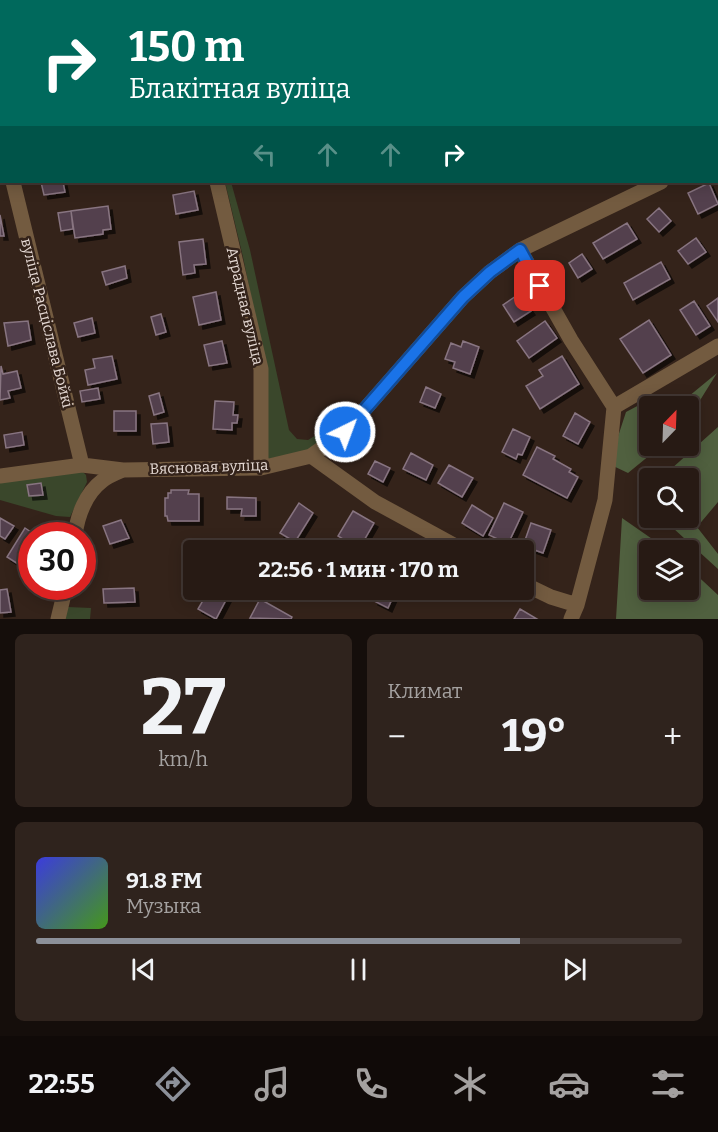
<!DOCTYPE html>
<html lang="ru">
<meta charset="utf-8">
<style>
body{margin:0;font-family:Bitter,serif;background:#2f231d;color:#f1f3f6;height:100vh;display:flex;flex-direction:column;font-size:22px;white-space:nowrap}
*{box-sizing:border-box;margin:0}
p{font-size:20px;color:#a4a1a0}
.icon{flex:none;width:33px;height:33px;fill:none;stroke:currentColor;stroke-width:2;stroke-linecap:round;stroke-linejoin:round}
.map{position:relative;height:619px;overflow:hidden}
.sheet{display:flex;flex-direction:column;gap:15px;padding:15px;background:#150e0b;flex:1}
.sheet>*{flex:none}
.banner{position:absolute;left:0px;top:0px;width:718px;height:183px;box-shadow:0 3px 15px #0003,0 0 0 2px #433834;background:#00695c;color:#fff;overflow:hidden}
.needle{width:39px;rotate:23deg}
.fabs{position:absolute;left:639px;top:396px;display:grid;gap:12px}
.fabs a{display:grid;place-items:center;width:60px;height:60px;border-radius:6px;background:#271a14;box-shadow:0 3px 15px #0003,0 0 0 2px #433834;font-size:30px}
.speed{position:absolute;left:18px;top:522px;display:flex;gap:12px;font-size:30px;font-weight:700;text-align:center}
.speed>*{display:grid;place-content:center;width:78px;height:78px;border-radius:50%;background:#271a14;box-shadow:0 3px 15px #0003,0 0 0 2px #433834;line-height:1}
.speed .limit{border:9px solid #d22;background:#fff;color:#111}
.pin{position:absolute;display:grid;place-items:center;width:51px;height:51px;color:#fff;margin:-26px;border-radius:12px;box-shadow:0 3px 9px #0006}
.me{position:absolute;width:66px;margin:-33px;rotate:42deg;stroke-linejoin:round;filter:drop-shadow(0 0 4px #0008)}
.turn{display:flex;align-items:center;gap:21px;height:126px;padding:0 30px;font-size:27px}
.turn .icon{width:78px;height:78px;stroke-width:2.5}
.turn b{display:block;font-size:42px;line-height:51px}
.lanes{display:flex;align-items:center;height:57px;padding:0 30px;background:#0003;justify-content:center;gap:30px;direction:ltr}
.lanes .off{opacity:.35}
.big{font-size:45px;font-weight:700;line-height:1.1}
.sheet .tile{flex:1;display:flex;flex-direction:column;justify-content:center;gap:9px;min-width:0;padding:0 21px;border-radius:9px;background:#2f231d}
.sheet .dial{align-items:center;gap:0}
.dial b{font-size:78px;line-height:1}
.song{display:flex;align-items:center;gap:18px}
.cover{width:72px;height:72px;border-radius:9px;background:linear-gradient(135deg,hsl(240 70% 55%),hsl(100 70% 35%))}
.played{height:6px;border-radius:3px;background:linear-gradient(90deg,#8c9099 75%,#433834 75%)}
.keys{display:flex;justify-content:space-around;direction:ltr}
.heat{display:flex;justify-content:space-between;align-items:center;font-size:33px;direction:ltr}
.sheet .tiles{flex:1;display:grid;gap:15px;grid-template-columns:1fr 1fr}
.tile:last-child{grid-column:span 2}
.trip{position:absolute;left:183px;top:540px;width:351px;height:60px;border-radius:6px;background:#271a14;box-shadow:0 3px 15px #0003,0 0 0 2px #433834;font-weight:700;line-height:60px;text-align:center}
.tab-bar{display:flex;height:96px;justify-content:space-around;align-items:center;background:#100a08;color:#a4a1a0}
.tab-bar .icon{width:42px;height:42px}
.tab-bar .active{color:#8c9099}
.tab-bar b{font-size:27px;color:#f1f3f6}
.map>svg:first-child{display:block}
.green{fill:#3a472b}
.forest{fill:#50603f}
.building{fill:#53414d;stroke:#887481;stroke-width:1.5;filter:url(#shadow)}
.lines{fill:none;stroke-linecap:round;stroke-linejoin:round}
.minor{stroke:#735b40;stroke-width:15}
.route-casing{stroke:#114b97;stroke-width:15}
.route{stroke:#1a73e8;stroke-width:10}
.labels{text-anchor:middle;stroke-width:5;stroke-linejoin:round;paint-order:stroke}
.street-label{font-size:15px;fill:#e5d9d4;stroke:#34231a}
</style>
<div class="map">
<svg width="718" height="619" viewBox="0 0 718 619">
<defs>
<filter id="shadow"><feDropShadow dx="4" dy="4" stdDeviation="0" flood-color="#0009"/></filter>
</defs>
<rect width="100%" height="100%" fill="#34231a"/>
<path class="green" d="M 225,182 L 231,182 L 250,250 L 289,430 L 297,439 L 308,440 L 339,421 L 311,450 L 268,459 L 268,379 L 243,257 Z
M 82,471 L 86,475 L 87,482 L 70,517 L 56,516 L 0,500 L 0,482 Z
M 68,607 L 91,608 L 90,619 L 65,619 Z"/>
<path class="forest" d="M 717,373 L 689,418 L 688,406 L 677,406 Z
M 660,394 L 674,406 L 650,406 L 650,446 L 661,446 L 628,473 L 609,464 L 626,412 Z
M 718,427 L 718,502 L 697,527 L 718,554 L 718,569 L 662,518 L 688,518 L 688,478 L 661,478 Z
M 622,518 L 668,550 L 650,550 L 650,590 L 688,590 L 689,568 L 718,595 L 718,619 L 616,619 Z"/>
<path class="building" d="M 153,0 L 153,2 L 122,1 L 126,0 Z
M 41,182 L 63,182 L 65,192 L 44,195 Z
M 709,183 L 718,204 L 698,214 L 688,193 Z
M 194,191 L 198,210 L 176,214 L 173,195 Z
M 108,206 L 111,229 L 103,230 L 103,234 L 75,238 L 71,211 Z
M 659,208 L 671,221 L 659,232 L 647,219 Z
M 71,211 L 73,229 L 61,231 L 58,213 Z
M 0,215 L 4,236 L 0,236 Z
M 627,223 L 637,239 L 603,259 L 593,243 Z
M 696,238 L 706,252 L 688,264 L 678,251 Z
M 203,239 L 206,264 L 194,265 L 195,273 L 183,275 L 179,242 Z
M 582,254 L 592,269 L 578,278 L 569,263 Z
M 661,262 L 670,279 L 633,300 L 624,283 Z
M 125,266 L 127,278 L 106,285 L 102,272 Z
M 216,292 L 221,320 L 199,325 L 193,297 Z
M 519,294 L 531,311 L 514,322 L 503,305 Z
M 718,298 L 718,322 L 707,306 Z
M 694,301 L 710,326 L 696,335 L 680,310 Z
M 161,314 L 166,332 L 156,335 L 151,317 Z
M 92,318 L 95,333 L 78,337 L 74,323 Z
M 649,320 L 671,355 L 643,373 L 620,339 Z
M 28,321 L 31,340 L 8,346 L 4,323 Z
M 545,321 L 557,338 L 529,358 L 517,341 Z
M 222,341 L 227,363 L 209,366 L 204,345 Z
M 463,341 L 479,347 L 470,374 L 453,368 L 455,362 L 445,359 L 451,343 L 461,347 Z
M 112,356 L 117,379 L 88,385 L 85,370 L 95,368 L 93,359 Z
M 562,356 L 579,384 L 540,409 L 526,386 L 543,376 L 539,370 Z
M 1,366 L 3,374 L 17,371 L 21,388 L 8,391 L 10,398 L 0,400 Z
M 426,387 L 441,394 L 435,408 L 420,402 Z
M 98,388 L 100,399 L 82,402 L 80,391 Z
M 159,393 L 164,412 L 154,415 L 149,396 Z
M 215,401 L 234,402 L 233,415 L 238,415 L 237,423 L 232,423 L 232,430 L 213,429 Z
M 114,411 L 136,411 L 136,431 L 114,431 Z
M 575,413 L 590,422 L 578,444 L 563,436 Z
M 167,423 L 169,442 L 153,444 L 151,424 Z
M 513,429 L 530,437 L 522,455 L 518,454 L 516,459 L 502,452 Z
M 22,432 L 24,445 L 6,448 L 4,435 Z
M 537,447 L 555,456 L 553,459 L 571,469 L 569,472 L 578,477 L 567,498 L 523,475 Z
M 411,453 L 433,465 L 426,480 L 403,469 Z
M 375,461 L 390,468 L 383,482 L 368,474 Z
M 449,465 L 473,478 L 462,497 L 438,483 Z
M 41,483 L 43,495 L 29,496 L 27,485 Z
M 171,490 L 189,490 L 188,494 L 199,494 L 199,521 L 168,521 L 167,516 L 165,516 L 165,498 L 168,498 L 168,493 L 171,493 Z
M 227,497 L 256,498 L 256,516 L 241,516 L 242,509 L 227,509 Z
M 299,503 L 313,513 L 295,542 L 280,533 Z
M 504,503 L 523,512 L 508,544 L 489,535 Z
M 472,505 L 493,518 L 483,536 L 462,523 Z
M 353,511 L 374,523 L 359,549 L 338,536 Z
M 0,518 L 14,526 L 5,539 L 0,536 Z
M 121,520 L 129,538 L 110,544 L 103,526 Z
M 531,523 L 551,530 L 543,553 L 523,546 Z
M 25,528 L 37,536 L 32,536 L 32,566 L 29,564 L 26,569 L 7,557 Z
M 134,588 L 135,602 L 104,603 L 103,589 Z
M 7,589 L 11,612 L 0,613 L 0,590 Z
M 209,590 L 227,598 L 216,619 L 198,609 Z
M 379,590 L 396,590 L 388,608 L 374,601 Z
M 260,599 L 292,617 L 291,619 L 250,618 Z
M 520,609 L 537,619 L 514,619 Z"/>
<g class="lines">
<path class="minor" d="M 175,0 L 175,2
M 0,129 L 2,136
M 717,154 L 718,154
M 13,182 L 82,465
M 217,182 L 261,369 L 261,468
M 520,250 L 571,340 L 614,407 L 605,500 L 577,605 L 571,619
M 614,407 L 718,346
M 311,456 L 375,502 L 463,550
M 0,476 L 82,465 L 123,470 L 261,468 L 311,456 L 345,432 L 463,297 L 490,272 L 520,250 L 661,182
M 75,536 C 77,516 86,493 102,481 C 108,476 116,473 123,470
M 524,584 L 551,597 L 577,605
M 58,619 L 66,586"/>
</g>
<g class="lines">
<g class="route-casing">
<path id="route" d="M 345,432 L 463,297 L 490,272 L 520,250 L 540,286"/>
</g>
<use href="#route" class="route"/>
</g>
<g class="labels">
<g class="street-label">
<text transform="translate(245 306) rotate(77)" y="5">Атрадная вуліца</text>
<text transform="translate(47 323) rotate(76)" y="5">вуліца Расціслава Бойкі</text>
<text transform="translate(209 467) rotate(-2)" y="5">Вясновая вуліца</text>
</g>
</g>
</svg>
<div class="fabs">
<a><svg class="needle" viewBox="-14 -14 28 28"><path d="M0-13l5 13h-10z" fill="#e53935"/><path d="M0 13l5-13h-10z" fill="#a4a1a0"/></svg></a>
<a><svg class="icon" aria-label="search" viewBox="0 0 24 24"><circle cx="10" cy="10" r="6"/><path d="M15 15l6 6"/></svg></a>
<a><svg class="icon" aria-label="layers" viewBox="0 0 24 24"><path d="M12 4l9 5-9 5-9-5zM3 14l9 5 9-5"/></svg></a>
</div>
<div class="speed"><div class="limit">30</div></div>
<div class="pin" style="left:540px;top:286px;background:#d93025"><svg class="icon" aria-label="arrive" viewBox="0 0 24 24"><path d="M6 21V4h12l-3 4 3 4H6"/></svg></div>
<svg class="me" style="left:345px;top:432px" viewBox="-20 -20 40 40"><circle r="17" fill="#1a73e8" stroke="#fff" stroke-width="3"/><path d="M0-11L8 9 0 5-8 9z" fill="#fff"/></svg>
<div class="trip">22:56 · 1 мин · 170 m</div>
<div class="banner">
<div class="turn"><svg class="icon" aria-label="right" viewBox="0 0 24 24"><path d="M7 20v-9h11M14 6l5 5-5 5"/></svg><div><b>150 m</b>Блакітная вуліца</div></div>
<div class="lanes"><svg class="icon off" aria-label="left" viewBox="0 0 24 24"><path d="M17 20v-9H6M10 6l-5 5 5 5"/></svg><svg class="icon off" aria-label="ahead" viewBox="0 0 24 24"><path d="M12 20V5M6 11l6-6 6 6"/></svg><svg class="icon off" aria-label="ahead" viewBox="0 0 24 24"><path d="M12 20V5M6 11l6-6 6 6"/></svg><svg class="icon" aria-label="right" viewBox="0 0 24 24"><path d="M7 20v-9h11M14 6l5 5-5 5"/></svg></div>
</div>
</div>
<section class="sheet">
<div class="tiles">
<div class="tile dial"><b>27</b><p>km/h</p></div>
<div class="tile"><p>Климат</p>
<div class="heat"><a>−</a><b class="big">19°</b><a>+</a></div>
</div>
<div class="tile">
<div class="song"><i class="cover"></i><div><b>91.8 FM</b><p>Музыка</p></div></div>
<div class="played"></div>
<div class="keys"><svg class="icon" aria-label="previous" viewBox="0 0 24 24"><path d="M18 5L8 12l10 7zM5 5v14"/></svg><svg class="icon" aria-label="pause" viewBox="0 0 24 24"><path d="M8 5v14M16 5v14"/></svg><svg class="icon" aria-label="next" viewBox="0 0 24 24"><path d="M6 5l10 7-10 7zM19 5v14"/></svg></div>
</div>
</div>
</section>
<nav class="tab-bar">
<b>22:55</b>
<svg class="icon active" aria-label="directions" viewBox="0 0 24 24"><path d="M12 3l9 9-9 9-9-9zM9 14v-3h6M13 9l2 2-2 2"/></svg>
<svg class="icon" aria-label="music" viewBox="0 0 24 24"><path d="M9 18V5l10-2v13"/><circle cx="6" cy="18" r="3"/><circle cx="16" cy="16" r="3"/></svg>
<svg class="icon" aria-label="phone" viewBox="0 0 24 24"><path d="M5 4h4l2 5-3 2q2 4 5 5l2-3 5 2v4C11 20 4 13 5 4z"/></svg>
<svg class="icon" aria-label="climate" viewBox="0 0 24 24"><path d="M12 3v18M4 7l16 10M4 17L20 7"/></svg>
<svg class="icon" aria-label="car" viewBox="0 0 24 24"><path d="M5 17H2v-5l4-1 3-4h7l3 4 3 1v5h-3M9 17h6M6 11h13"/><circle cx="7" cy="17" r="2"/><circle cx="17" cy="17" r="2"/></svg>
<svg class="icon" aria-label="filters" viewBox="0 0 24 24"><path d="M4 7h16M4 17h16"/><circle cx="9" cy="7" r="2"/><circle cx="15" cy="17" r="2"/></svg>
</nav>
